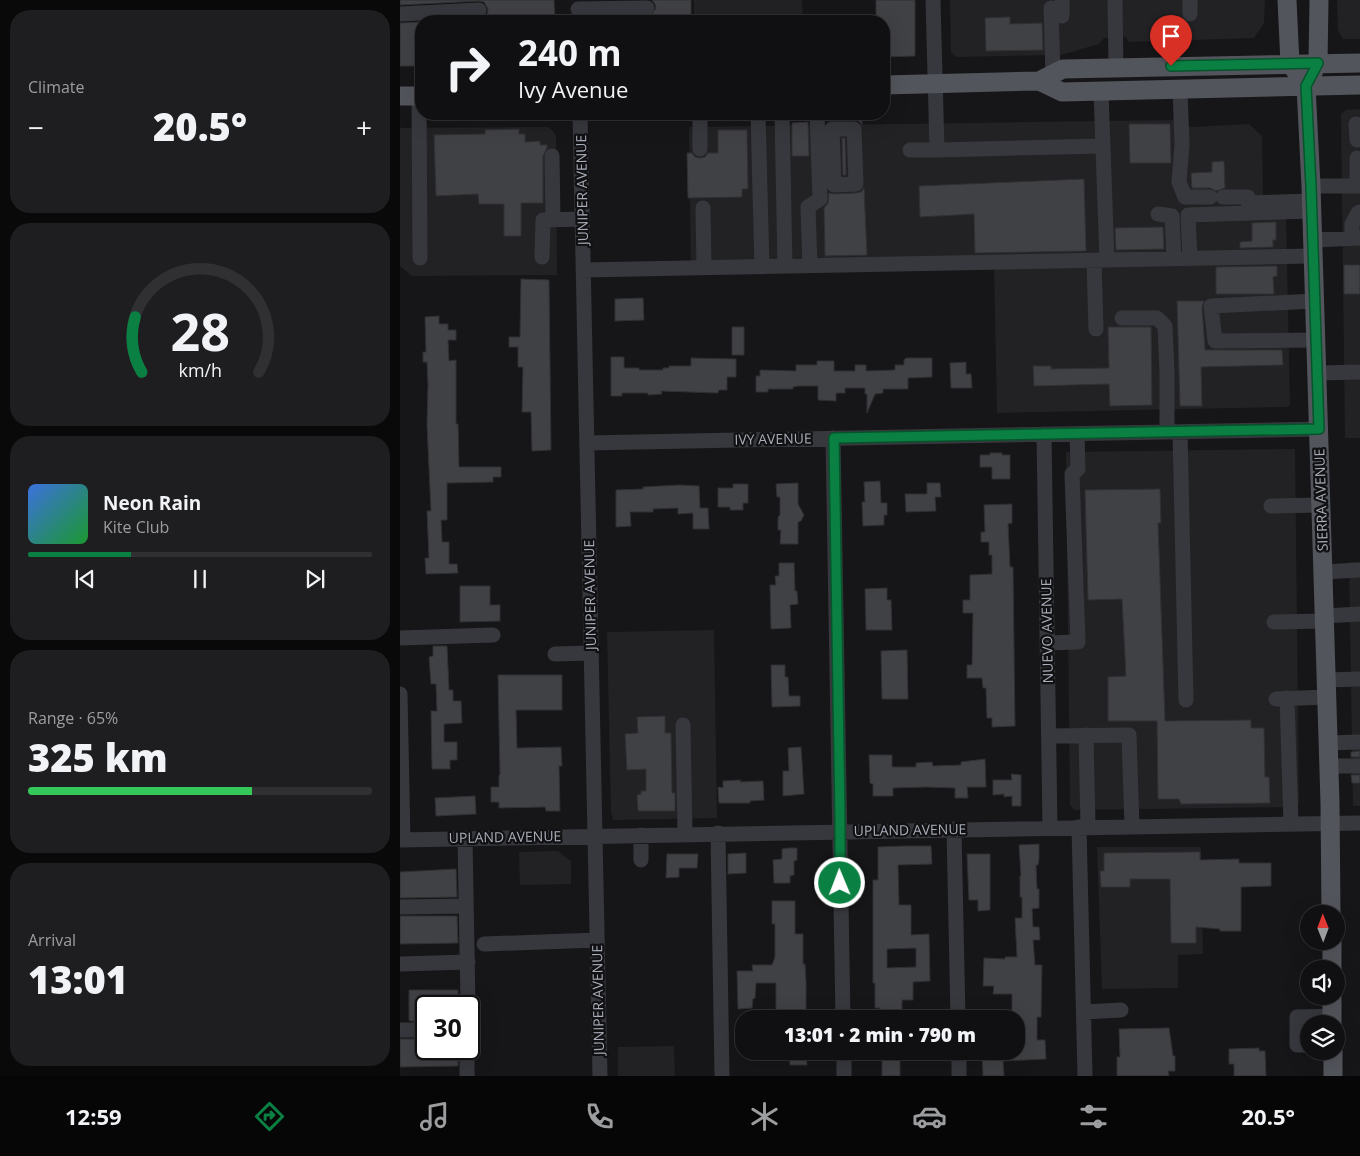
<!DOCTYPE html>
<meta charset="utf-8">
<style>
body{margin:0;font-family:"Open Sans",sans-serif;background:#1e1e20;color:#f1f3f6;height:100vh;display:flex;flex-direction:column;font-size:19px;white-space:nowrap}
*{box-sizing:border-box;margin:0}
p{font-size:16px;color:#9c9d9f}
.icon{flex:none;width:28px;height:28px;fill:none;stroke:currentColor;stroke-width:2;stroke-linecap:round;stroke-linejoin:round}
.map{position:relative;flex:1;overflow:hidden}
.drawer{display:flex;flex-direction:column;gap:10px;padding:10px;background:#09090a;width:400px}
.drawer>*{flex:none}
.banner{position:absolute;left:15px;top:15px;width:475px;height:105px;border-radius:20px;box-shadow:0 5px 20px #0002,0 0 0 1px #303032;background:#101012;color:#f1f3f6;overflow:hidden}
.needle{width:32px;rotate:359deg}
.controls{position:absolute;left:900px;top:905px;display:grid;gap:10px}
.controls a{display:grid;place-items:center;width:45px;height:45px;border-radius:50%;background:#101012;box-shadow:0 5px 20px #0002,0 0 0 1px #303032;font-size:25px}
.speed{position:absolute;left:15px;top:995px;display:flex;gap:10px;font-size:25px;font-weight:700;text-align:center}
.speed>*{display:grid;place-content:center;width:65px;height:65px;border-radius:50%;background:#101012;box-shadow:0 5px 20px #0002,0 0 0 1px #303032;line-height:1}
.speed .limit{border:2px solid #111;border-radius:8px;background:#fff;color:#111}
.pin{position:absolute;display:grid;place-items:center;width:42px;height:42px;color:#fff;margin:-51px -21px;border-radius:50% 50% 50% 0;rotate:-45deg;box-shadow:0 0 5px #0007}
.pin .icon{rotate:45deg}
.me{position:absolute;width:55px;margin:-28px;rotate:359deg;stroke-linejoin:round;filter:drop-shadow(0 0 4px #0008)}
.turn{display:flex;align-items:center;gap:18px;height:105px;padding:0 20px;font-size:22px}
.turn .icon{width:65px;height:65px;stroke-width:2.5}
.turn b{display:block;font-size:35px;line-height:42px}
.big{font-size:38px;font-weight:800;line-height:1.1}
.drawer .card{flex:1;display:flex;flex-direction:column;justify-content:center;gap:8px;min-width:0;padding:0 18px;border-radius:20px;background:#1e1e20}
.drawer .dial{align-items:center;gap:0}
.dial svg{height:130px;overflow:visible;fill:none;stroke:#303032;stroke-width:7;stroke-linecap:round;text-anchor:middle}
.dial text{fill:#f1f3f6;stroke:none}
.song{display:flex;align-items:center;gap:15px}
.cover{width:60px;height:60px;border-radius:8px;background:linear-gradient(135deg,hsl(220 70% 55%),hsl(130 70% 35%))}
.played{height:5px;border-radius:2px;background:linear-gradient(90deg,#0b8043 30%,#303032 30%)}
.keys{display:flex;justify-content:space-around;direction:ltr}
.heat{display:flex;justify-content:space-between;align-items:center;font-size:28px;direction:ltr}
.charge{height:8px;border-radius:4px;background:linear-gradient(90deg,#34c759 65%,#303032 0)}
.trip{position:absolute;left:335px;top:1010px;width:290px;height:50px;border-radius:20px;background:#101012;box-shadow:0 5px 20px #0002,0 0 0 1px #303032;font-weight:800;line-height:50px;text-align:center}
.tabs{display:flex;height:80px;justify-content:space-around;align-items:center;background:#060607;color:#9c9d9f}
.tabs .icon{width:35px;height:35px}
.tabs .current{color:#0b8043}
.tabs b{font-size:22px;color:#f1f3f6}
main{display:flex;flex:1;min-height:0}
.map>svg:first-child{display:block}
.built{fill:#222225}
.building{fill:#404145;stroke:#303034;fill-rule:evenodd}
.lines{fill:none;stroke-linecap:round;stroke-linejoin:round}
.minor{stroke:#37383d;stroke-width:15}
.major{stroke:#53555c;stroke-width:19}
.route-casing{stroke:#07532c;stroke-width:12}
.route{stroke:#0b8043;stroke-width:9}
.labels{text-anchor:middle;stroke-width:4.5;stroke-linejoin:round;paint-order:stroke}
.street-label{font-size:14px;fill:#a8adb8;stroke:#111113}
</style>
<main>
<section class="drawer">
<div class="card"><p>Climate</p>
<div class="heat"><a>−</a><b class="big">20.5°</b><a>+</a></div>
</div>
<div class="card dial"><svg viewBox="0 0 100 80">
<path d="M14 69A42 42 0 1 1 86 69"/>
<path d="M14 69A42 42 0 0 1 10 35" stroke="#0b8043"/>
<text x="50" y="56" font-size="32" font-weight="700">28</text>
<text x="50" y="72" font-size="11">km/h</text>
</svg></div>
<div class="card">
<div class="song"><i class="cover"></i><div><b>Neon Rain</b><p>Kite Club</p></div></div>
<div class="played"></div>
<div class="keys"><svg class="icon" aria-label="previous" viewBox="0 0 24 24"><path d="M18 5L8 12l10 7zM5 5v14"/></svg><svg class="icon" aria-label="pause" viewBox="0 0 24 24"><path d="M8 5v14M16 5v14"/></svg><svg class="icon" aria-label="next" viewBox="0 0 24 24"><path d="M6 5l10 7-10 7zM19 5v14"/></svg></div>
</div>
<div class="card"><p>Range · 65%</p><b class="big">325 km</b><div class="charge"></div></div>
<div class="card"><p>Arrival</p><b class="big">13:01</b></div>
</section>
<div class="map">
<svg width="960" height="1076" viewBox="0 0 960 1076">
<rect width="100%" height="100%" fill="#161618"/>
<path class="built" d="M 294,0 L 402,0 L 403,21 L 294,21 Z
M 550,0 L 865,0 L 864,23 L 854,38 L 729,42 L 726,37 L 704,38 L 699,44 L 661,55 L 556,57 L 551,52 Z
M 937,0 L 960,0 L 960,39 L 943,39 L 938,30 Z
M 960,109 L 960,438 L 945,438 L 941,114 L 946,110 Z
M 772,120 L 791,127 L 849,124 L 862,136 L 863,194 L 886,216 L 890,405 L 887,407 L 597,413 L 594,267 L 291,271 L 289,127 Z
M 148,127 L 153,131 L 156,137 L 157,275 L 12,276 L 0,266 L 0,128 Z
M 895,449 L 899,804 L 895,807 L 674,810 L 670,805 L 666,452 Z
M 949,562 L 960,562 L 960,806 L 953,806 Z
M 314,630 L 317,818 L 213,820 L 211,811 L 207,632 Z
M 697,847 L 801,847 L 803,954 L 778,955 L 778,988 L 702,989 Z
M 158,851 L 171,861 L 171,884 L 120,885 L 119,852 Z
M 274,1046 L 275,1076 L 218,1076 L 218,1047 Z"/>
<path class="building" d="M 0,0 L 154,0 L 155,21 L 42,21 L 80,19 L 87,15 L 88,9 L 84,2 L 79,1 L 0,5 Z
M 252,0 L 291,0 L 291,21 L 191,21 L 191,18 L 251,16 L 256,8 L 255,4 Z
M 476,0 L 515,0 L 515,56 L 484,57 L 484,21 L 476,21 Z
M 610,17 L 610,24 L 642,23 L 643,50 L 586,51 L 585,18 Z
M 21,22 L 21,66 L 0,66 L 0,23 Z
M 462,115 L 462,125 L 459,121 L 454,120 L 432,120 L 427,121 L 426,116 Z
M 408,122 L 409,156 L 392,156 L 392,123 Z
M 729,124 L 770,124 L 771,163 L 730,163 Z
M 119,129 L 119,134 L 125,134 L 125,142 L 140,141 L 140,145 L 147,145 L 147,148 L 143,156 L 143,203 L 121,203 L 121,236 L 104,236 L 104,204 L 79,204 L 78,194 L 36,196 L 34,135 L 85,134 L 85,130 Z
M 318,130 L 347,130 L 348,189 L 342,189 L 342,197 L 288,198 L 287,153 L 292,153 L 295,157 L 300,158 L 305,157 L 308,153 L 318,153 Z
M 442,138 L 445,138 L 446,175 L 443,175 Z
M 824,161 L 825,188 L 816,191 L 810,188 L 792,188 L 791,173 L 812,172 L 812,162 Z
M 684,179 L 686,251 L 575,253 L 574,214 L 520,217 L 519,186 Z
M 464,188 L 467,255 L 425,256 L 424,208 L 428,203 L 429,193 L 434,194 L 456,193 L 461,192 Z
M 876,222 L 876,240 L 873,240 L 873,247 L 840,248 L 840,242 L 852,241 L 852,223 Z
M 763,227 L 764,249 L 716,250 L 715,228 Z
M 944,265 L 960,265 L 960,294 L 944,294 Z
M 877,266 L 877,276 L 873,277 L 874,294 L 816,294 L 816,267 Z
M 121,279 L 149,280 L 151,450 L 132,451 L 131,412 L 122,412 L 123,367 L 118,367 L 118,347 L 109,347 L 109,337 L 120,337 Z
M 243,298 L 244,320 L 215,321 L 215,299 Z
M 777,301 L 804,301 L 802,307 L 805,350 L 882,350 L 883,365 L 801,367 L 802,406 L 780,406 Z
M 39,316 L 39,324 L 48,324 L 48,330 L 56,330 L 56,340 L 48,340 L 49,361 L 56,360 L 56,424 L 58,424 L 59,467 L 101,467 L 101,477 L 93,477 L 93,482 L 47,483 L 47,520 L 41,520 L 42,542 L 49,542 L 49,564 L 57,564 L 58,573 L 26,574 L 25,558 L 29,558 L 27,511 L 31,511 L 27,425 L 28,385 L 27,362 L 23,362 L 23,352 L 26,352 L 25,317 Z
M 332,327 L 344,327 L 344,355 L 332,355 Z
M 708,327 L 751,327 L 752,405 L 710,406 L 709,384 L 634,386 L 633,366 L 651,366 L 651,369 L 709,368 Z
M 211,357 L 224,357 L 224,368 L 239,368 L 239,370 L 263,370 L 263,368 L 269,368 L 269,366 L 291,366 L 291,358 L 336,359 L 336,377 L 327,377 L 327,390 L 319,390 L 318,393 L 261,391 L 262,394 L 248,395 L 248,393 L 222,393 L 222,396 L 211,396 Z
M 506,358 L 532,358 L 532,377 L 508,378 L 508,389 L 483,389 L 483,393 L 475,394 L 467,413 L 467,394 L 465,394 L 465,388 L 445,388 L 445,393 L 436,393 L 436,401 L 418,400 L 418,386 L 398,386 L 393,387 L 393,389 L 368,389 L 368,392 L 356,392 L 356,376 L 360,376 L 360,370 L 396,371 L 396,365 L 417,365 L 417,361 L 434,361 L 434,371 L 455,371 L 455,365 L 466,365 L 466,371 L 495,370 L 495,365 L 504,365 L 504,360 Z
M 566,362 L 566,374 L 571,374 L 572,388 L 551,388 L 550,363 Z
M 590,453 L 602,453 L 602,455 L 610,455 L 610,479 L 592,479 L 592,467 L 580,467 L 580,455 L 590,455 Z
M 480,481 L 481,503 L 487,503 L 487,515 L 484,515 L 484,525 L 463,526 L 462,502 L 465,502 L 464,482 Z
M 398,483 L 398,504 L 404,515 L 401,521 L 398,522 L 398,544 L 380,544 L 381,530 L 378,530 L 378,517 L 380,515 L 380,497 L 377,497 L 376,484 Z
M 527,483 L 540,483 L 541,497 L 535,497 L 536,511 L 506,512 L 505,494 L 527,494 Z
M 333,484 L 348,484 L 348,503 L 343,503 L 343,510 L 330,510 L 330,507 L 318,507 L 318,488 L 333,488 Z
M 279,485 L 299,486 L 300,508 L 308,508 L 309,529 L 293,529 L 293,513 L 278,514 L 278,508 L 253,509 L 253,512 L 230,512 L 231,526 L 216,527 L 216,490 L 243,489 L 243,487 Z
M 760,489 L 761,523 L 758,523 L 765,721 L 851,720 L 851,728 L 864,728 L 865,777 L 869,777 L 870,803 L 781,804 L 779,799 L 758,799 L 757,721 L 708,721 L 708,677 L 726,676 L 722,599 L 688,600 L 685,490 Z
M 612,504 L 612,523 L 608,524 L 610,567 L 613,567 L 615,726 L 592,727 L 592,718 L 587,718 L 586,688 L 583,688 L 582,678 L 567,678 L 567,665 L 572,665 L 573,613 L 563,613 L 563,600 L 570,600 L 570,575 L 592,574 L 592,555 L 589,555 L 589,542 L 581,542 L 581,532 L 585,532 L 584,505 Z
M 379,563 L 394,563 L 395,591 L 397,591 L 398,604 L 390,605 L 391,628 L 371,629 L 370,585 L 376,585 L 375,576 L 379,576 Z
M 60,586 L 90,586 L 90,605 L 100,605 L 100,621 L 60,622 Z
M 487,588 L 487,600 L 491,600 L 492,630 L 466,630 L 465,589 Z
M 33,646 L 47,646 L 49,690 L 53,690 L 53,701 L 61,701 L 62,723 L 44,724 L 44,742 L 57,742 L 57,760 L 50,760 L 50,769 L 32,769 L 31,711 L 37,711 L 36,684 L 31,684 L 29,657 L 33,656 Z
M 507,650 L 508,699 L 482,699 L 481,651 Z
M 371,665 L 385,665 L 385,677 L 388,677 L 389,696 L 400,696 L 400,706 L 372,707 Z
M 98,675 L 162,675 L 162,710 L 116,710 L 117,748 L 161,747 L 162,766 L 159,766 L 160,811 L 146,811 L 145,807 L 99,808 L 99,802 L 91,802 L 91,787 L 99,787 L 99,775 L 100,775 Z
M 265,716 L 265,733 L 271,733 L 272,793 L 275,793 L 275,811 L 239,811 L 238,810 L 237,795 L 241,794 L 241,791 L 246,791 L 246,769 L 227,770 L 225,734 L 238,733 L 237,717 Z
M 401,747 L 404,794 L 383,796 L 383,771 L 389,771 L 388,748 Z
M 960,751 L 960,757 L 951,757 L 951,752 Z
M 469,755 L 492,755 L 492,767 L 516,767 L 516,763 L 532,762 L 533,766 L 561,765 L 561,762 L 585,759 L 586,787 L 567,787 L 568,798 L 555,798 L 555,788 L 526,787 L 493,788 L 493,796 L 473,796 L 473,784 L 470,783 Z
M 611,774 L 621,775 L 621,806 L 612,806 L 612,796 L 604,797 L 604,794 L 593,795 L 593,780 L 612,780 Z
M 951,775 L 960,775 L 960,783 L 952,783 Z
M 341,780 L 340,782 L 363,781 L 364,800 L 350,801 L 350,803 L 319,803 L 318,787 L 323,788 L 323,781 Z
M 75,796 L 76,814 L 36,816 L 35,798 Z
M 639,844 L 639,859 L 638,865 L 636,865 L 637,889 L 639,889 L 639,908 L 632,909 L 633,927 L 639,927 L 640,940 L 633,940 L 635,965 L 642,965 L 641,1017 L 637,1017 L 637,1040 L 645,1040 L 646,1059 L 603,1061 L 604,1076 L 583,1076 L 582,1051 L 616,1051 L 616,1019 L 612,1019 L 612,994 L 593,994 L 594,986 L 583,986 L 584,958 L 605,959 L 605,957 L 617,957 L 615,918 L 622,918 L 622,897 L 620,897 L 620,876 L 621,876 L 619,845 Z
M 505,846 L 531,846 L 532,864 L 498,865 L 499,905 L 511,905 L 511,935 L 529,934 L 530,981 L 513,982 L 513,1000 L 502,1000 L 502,1019 L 480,1019 L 480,1008 L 475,1008 L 475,983 L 473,983 L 473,880 L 478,880 L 478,847 ZM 516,948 L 516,967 L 487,968 L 487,949 Z
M 389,848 L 397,848 L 397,860 L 394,861 L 394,875 L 390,876 L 390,883 L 374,883 L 373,860 L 382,859 L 382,849 Z
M 794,852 L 800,852 L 800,860 L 839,859 L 839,863 L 871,863 L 871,886 L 841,887 L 841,931 L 820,931 L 820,929 L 796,927 L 796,943 L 771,943 L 770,879 L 730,879 L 730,887 L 701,887 L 700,871 L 704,871 L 704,853 Z
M 346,853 L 346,873 L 328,874 L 328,854 Z
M 267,854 L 298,854 L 297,868 L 279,868 L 279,877 L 266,878 Z
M 567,854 L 590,854 L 590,910 L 578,911 L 578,900 L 569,900 Z
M 56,869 L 57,897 L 0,898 L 0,872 Z
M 372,901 L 395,901 L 395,934 L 403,934 L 403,964 L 405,964 L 406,982 L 406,1013 L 403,1013 L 403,1019 L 376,1019 L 376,983 L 356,983 L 355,998 L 353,999 L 352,1008 L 338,1009 L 337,971 L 353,971 L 352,965 L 372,965 L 375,957 L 375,924 L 372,924 Z
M 0,916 L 57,916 L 58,943 L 0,944 Z
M 9,990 L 58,990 L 58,1006 L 26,1006 L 26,1021 L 10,1021 L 9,1020 Z
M 769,1028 L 773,1056 L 775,1056 L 775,1071 L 768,1071 L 769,1076 L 717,1076 L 717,1057 L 720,1057 L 719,1029 Z
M 0,1039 L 26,1039 L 26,1049 L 58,1049 L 58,1066 L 0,1067 Z
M 859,1048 L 859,1051 L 865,1051 L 866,1076 L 834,1076 L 834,1064 L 829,1064 L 829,1049 Z
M 389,1051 L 406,1051 L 407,1065 L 390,1065 Z
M 482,1051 L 500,1051 L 500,1076 L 482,1076 Z"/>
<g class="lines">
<path class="minor" d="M 533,0 L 537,150 L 703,146
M 662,0 L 662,16
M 715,0 L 716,67
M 790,0 L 790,14
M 651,8 L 653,74
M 178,9 L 247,8
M 0,14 L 79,10
M 780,90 L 782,145 L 779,182 L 785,197 L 810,197
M 701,91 L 707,260
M 19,96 L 20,258
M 180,114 L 200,1076
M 300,114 L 300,149
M 358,114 L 362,267
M 382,114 L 385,266
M 432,129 L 454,129 L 456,184 L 434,185 Z
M 957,140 L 956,124 L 960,125
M 510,150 L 537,150
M 152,156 L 153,220
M 957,158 L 957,186
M 911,186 L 960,186
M 823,197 L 848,197
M 848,203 L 912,201
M 303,208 L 304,268
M 758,214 L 772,216 L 774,259
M 952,238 L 952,224 L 958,213 L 960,212
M 913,240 L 960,238
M 142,257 L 143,220 L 182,219
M 790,259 L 788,215 L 912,211
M 694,261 L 696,329
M 410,266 L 408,207 L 420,199 L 417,114
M 183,270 L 913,256
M 915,301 L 811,306 L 815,341 L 916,340
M 722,318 L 757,318 L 765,326 L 767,373 L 767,432
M 917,373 L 960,372
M 780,432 L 786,700
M 644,434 L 650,828
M 433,438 L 443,1019
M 187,443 L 919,429
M 871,506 L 921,505
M 923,572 L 960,570
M 924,616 L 960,614
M 874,622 L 925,621
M 0,638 L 93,635
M 647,643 L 678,642 L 672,474 L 678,469 L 677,434
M 155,654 L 191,653
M 926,680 L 960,679
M 0,694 L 3,840
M 887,698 L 891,824
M 876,699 L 927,697
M 283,725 L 285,834
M 686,735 L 688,827
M 649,736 L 729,735 L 732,826
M 928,743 L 960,742
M 929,766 L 960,766
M 679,827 L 685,1076
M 554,829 L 558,1019
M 318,833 L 322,1076
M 241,835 L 241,860
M 65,838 L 68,1006
M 0,840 L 960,823
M 0,907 L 66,906
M 84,944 L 197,940
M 0,964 L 68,962
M 684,1012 L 721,1010
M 0,1030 L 26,1030
M 909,1045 L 897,1045 L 897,1017 L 932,1016
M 444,1051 L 444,1076
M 559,1051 L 559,1076
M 67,1076 L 67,1049"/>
<path class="major" d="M 887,0 L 890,63 L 906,86 L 911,186 L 930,803 L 931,914
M 912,74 L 918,63 L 919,0
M 639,81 L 662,92 L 960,85
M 484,85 L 639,81 L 663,69 L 960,63
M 0,96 L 21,96
M 932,941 L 932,969
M 932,996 L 932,1024
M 933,1051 L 933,1076"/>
</g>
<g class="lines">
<g class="route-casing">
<path id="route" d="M 440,883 L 440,817 L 434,438 L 919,429 L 911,186 L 906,86 L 918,63 L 771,66"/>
</g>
<use href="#route" class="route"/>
</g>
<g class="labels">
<g class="street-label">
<text transform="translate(182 190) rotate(-91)" y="5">JUNIPER AVENUE</text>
<text transform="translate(373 439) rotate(-1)" y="5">IVY AVENUE</text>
<text transform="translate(921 500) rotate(-92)" y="5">SIERRA AVENUE</text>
<text transform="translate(190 595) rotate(-91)" y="5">JUNIPER AVENUE</text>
<text transform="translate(647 631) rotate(-91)" y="5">NUEVO AVENUE</text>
<text transform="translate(510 830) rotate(-1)" y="5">UPLAND AVENUE</text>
<text transform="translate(105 837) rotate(-1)" y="5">UPLAND AVENUE</text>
<text transform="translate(198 1000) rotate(-91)" y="5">JUNIPER AVENUE</text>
</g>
</g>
</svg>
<div class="controls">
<a><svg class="needle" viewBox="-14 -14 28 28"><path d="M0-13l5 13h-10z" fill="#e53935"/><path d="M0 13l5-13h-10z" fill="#9c9d9f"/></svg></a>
<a><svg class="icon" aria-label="sound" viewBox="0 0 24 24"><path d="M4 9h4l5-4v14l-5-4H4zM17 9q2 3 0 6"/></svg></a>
<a><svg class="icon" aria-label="layers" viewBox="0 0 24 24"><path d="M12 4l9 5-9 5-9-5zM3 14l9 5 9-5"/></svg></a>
</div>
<div class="speed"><div class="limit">30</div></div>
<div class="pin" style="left:771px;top:66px;background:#d93025"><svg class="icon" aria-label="arrive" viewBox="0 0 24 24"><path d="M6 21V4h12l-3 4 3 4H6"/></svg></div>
<svg class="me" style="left:440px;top:883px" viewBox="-20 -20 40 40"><circle r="17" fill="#0b8043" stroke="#fff" stroke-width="3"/><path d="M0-11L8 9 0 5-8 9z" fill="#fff"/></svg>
<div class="trip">13:01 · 2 min · 790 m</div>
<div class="banner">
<div class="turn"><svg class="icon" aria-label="right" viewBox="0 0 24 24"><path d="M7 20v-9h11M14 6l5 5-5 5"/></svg><div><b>240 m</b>Ivy Avenue</div></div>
</div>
</div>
</main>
<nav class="tabs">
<b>12:59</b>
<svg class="icon current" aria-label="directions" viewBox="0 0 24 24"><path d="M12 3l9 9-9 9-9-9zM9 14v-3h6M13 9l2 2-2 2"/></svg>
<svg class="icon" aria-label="music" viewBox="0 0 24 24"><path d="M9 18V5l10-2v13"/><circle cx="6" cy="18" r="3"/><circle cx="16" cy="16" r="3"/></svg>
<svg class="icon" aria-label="phone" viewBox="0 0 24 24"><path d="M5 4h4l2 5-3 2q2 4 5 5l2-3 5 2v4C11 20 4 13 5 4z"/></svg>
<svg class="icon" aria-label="climate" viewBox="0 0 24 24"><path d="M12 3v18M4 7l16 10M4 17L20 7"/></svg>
<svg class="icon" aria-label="car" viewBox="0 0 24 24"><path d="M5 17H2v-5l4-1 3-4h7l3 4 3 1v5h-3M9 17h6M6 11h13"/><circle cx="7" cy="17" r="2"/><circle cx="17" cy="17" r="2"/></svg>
<svg class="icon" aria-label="filters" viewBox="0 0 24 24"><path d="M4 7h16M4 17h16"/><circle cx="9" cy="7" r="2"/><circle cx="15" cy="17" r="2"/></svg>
<b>20.5°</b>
</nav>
